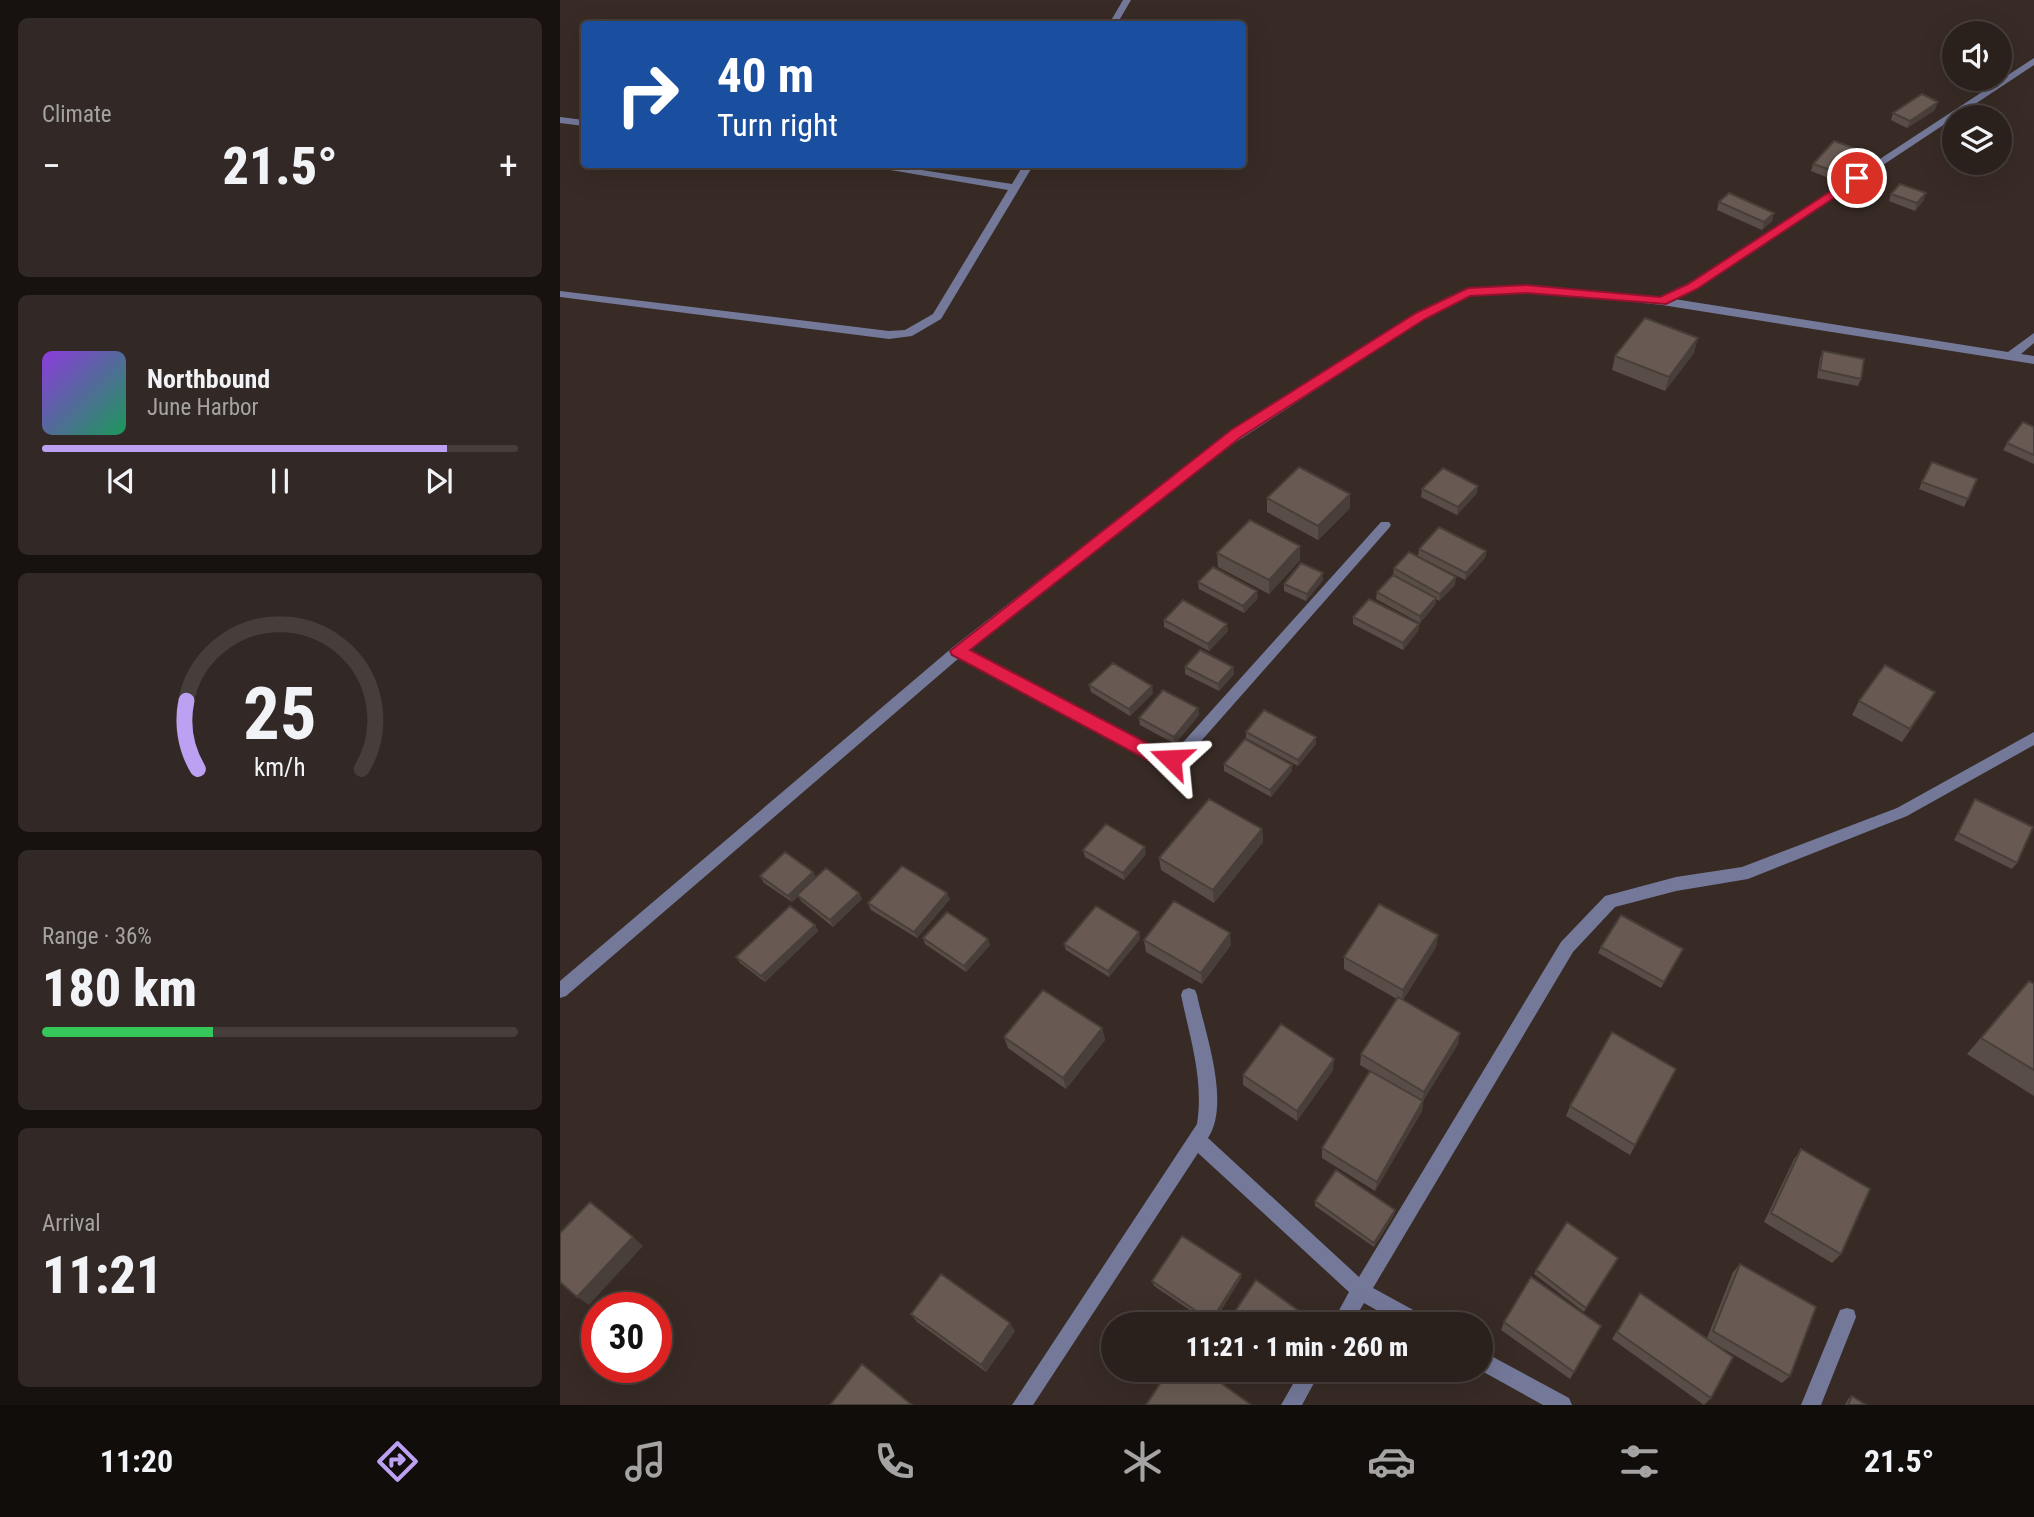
<!DOCTYPE html>
<meta charset="utf-8">
<style>
body{margin:0;font-family:"Roboto Condensed",sans-serif;background:#322825;color:#f1f3f6;height:100vh;display:flex;flex-direction:column;font-size:26px;white-space:nowrap}
*{box-sizing:border-box;margin:0}
p{font-size:23px;color:#a5a3a3}
.icon{flex:none;width:38px;height:38px;fill:none;stroke:currentColor;stroke-width:2;stroke-linecap:round;stroke-linejoin:round}
.map{position:relative;flex:1;overflow:hidden}
.side{display:flex;flex-direction:column;gap:18px;padding:18px;background:#17120f;width:560px}
.side>*{flex:none}
.guide{position:absolute;left:21px;top:21px;width:665px;height:147px;border-radius:7px;box-shadow:0 7px 28px #0002,0 0 0 2px #463e3b;background:#1a4fa0;color:#fff;overflow:hidden}
.fabs{position:absolute;left:1382px;top:21px;display:grid;gap:14px}
.fabs a{display:grid;place-items:center;width:70px;height:70px;border-radius:50%;background:#2a201c;box-shadow:0 7px 28px #0002,0 0 0 2px #463e3b;font-size:35px}
.speed{position:absolute;left:21px;top:1292px;display:flex;gap:14px;font-size:35px;font-weight:700;text-align:center}
.speed>*{display:grid;place-content:center;width:91px;height:91px;border-radius:50%;background:#2a201c;box-shadow:0 7px 28px #0002,0 0 0 2px #463e3b;line-height:1}
.speed .limit{border:10px solid #d22;background:#fff;color:#111}
.pin{position:absolute;display:grid;place-items:center;width:60px;height:60px;color:#fff;margin:-30px;border:4px solid #fff;border-radius:50%;box-shadow:0 2px 7px #0007}
.me{position:absolute;width:77px;margin:-38px;rotate:291deg;stroke-linejoin:round;filter:drop-shadow(0 0 5px #0008)}
.turn{display:flex;align-items:center;gap:24px;height:147px;padding:0 21px;font-size:32px}
.turn .icon{width:91px;height:91px;stroke-width:2.5}
.turn b{display:block;font-size:49px;line-height:60px}
.big{font-size:52px;font-weight:800;line-height:1.1}
.side .widget{flex:1;display:flex;flex-direction:column;justify-content:center;gap:10px;min-width:0;padding:0 24px;border-radius:10px;background:#322825}
.side .dial{align-items:center;gap:0}
.dial svg{height:182px;overflow:visible;fill:none;stroke:#463e3b;stroke-width:7;stroke-linecap:round;text-anchor:middle}
.dial text{fill:#f1f3f6;stroke:none}
.song{display:flex;align-items:center;gap:21px}
.cover{width:84px;height:84px;border-radius:10px;background:linear-gradient(135deg,hsl(270 70% 55%),hsl(150 70% 35%))}
.played{height:7px;border-radius:4px;background:linear-gradient(90deg,#bca0f2 85%,#463e3b 85%)}
.keys{display:flex;justify-content:space-around;direction:ltr}
.heat{display:flex;justify-content:space-between;align-items:center;font-size:38px;direction:ltr}
.charge{height:10px;border-radius:5px;background:linear-gradient(90deg,#34c759 36%,#463e3b 0)}
.trip{position:absolute;left:541px;top:1312px;width:392px;height:70px;border-radius:35px;background:#2a201c;box-shadow:0 7px 28px #0002,0 0 0 2px #463e3b;font-weight:800;line-height:70px;text-align:center}
.menu{display:flex;height:112px;justify-content:space-around;align-items:center;background:#110d0b;color:#a5a3a3}
.menu .icon{width:49px;height:49px}
.menu .on{color:#bca0f2}
.menu b{font-size:32px;color:#f1f3f6}
main{display:flex;flex:1;min-height:0}
.map>svg:first-child{display:block}
.lines{fill:none;stroke-linecap:round;stroke-linejoin:round}
.lane{fill:#74799a;fill-rule:evenodd}
.street{fill:#74799a;fill-rule:evenodd}
.wall{fill:#594d47}
.shaded-wall{fill:#493f3a}
.building{fill:#685a53;stroke:#493f3a;stroke-width:2}
.route{fill:#e11d48;stroke:#92132f;stroke-width:2}
</style>
<main>
<section class="side">
<div class="widget"><p>Climate</p>
<div class="heat"><a>−</a><b class="big">21.5°</b><a>+</a></div>
</div>
<div class="widget">
<div class="song"><i class="cover"></i><div><b>Northbound</b><p>June Harbor</p></div></div>
<div class="played"></div>
<div class="keys"><svg class="icon" aria-label="previous" viewBox="0 0 24 24"><path d="M18 5L8 12l10 7zM5 5v14"/></svg><svg class="icon" aria-label="pause" viewBox="0 0 24 24"><path d="M8 5v14M16 5v14"/></svg><svg class="icon" aria-label="next" viewBox="0 0 24 24"><path d="M6 5l10 7-10 7zM19 5v14"/></svg></div>
</div>
<div class="widget dial"><svg viewBox="0 0 100 80">
<path d="M14 69A42 42 0 1 1 86 69"/>
<path d="M14 69A42 42 0 0 1 9 39" stroke="#bca0f2"/>
<text x="50" y="56" font-size="32" font-weight="700">25</text>
<text x="50" y="72" font-size="11">km/h</text>
</svg></div>
<div class="widget"><p>Range · 36%</p><b class="big">180 km</b><div class="charge"></div></div>
<div class="widget"><p>Arrival</p><b class="big">11:21</b></div>
</section>
<div class="map">
<svg width="1474" height="1405" viewBox="0 0 1474 1405">
<rect width="100%" height="100%" fill="#382b25"/>
<g class="lines">
<path class="lane" d="M 563,0 L 571,0 L 557,24 L 549,24 Z
M 0,117 L 24,120 L 24,126 L 0,123 Z
M 295,164 L 323,164 L 452,184 L 464,164 L 474,164 L 381,319 L 352,336 L 329,339 L 0,297 L 0,291 L 329,331 L 345,330 L 373,314 L 448,190 Z"/>
<path class="street" d="M 1474,58 L 1474,65 L 1137,288 L 1114,299 L 1448,352 L 1474,333 L 1474,343 L 1461,354 L 1474,356 L 1474,364 L 1102,305 L 992,293 L 910,295 L 864,319 L 650,459 L 408,650 L 601,752 L 609,753 L 617,749 L 821,522 L 829,522 L 831,525 L 829,528 L 627,757 L 611,765 L 594,762 L 399,658 L 6,996 L 0,998 L 0,981 L 393,647 L 642,453 L 856,313 L 908,289 L 992,287 L 1101,297 L 1129,284 Z
M 1474,732 L 1474,745 L 1347,816 L 1188,879 L 1116,891 L 1055,907 L 1013,952 L 813,1288 L 868,1318 L 870,1325 L 843,1325 L 804,1303 L 791,1325 L 771,1325 L 789,1292 L 638,1153 L 473,1405 L 452,1405 L 637,1124 C 644,1080 630,1038 621,995 L 623,990 L 629,988 L 635,990 L 637,995 C 645,1033 671,1103 648,1138 L 799,1277 L 1001,942 L 1045,896 L 1116,877 L 1182,867 L 1337,808 Z
M 1287,1308 L 1294,1310 L 1296,1317 L 1261,1405 L 1241,1405 L 1280,1310 Z
M 920,1350 L 1009,1398 L 1012,1405 L 983,1405 L 920,1370 Z
M 741,1370 L 761,1370 L 742,1405 L 721,1405 Z"/>
</g>
<path class="wall" d="M 1397,79 L 1426,79 L 1416,89 L 1396,82 Z
M 1375,110 L 1347,128 L 1331,120 L 1333,113 Z
M 1297,149 L 1294,156 L 1274,180 L 1251,171 L 1253,164 Z
M 1366,193 L 1363,201 L 1355,211 L 1329,201 L 1331,194 Z
M 1159,202 L 1214,213 L 1212,221 L 1202,230 L 1157,210 Z
M 1263,351 L 1301,379 L 1298,386 L 1257,378 L 1260,358 Z
M 1134,353 L 1105,391 L 1052,370 L 1055,356 Z
M 1474,427 L 1474,464 L 1443,450 L 1447,443 Z
M 1417,479 L 1404,507 L 1359,489 L 1362,482 Z
M 862,489 L 917,493 L 897,515 L 861,497 Z
M 707,498 L 790,508 L 758,540 L 707,512 Z
M 740,546 L 740,560 L 709,594 L 658,567 L 657,553 Z
M 859,549 L 926,551 L 925,558 L 905,580 L 858,556 Z
M 834,568 L 895,585 L 879,601 L 876,599 L 875,605 L 860,623 L 816,599 L 817,592 L 833,575 Z
M 763,573 L 763,580 L 746,601 L 724,591 L 724,584 Z
M 638,582 L 698,598 L 684,613 L 639,589 Z
M 793,617 L 859,624 L 858,631 L 843,650 L 793,624 Z
M 604,620 L 668,631 L 649,651 L 604,627 Z
M 625,667 L 673,667 L 674,674 L 659,691 L 625,674 Z
M 529,685 L 593,693 L 570,716 L 531,692 Z
M 1299,701 L 1367,706 L 1342,742 L 1292,715 Z
M 638,708 L 639,715 L 615,744 L 580,725 L 579,718 Z
M 686,732 L 756,737 L 756,744 L 738,766 L 686,738 Z
M 664,764 L 732,771 L 711,797 L 664,771 Z
M 1415,799 L 1457,863 L 1452,869 L 1394,840 Z
M 702,829 L 703,842 L 654,903 L 601,870 L 599,858 Z
M 523,850 L 586,854 L 564,880 L 525,857 Z
M 253,872 L 256,878 L 302,899 L 273,927 L 241,901 L 238,896 L 232,902 L 204,883 L 200,876 Z
M 390,899 L 357,938 L 311,910 L 308,903 Z
M 255,925 L 258,931 L 205,982 L 180,963 L 176,957 Z
M 579,932 L 580,939 L 549,977 L 506,950 L 504,944 Z
M 878,935 L 876,947 L 843,1000 L 898,1044 L 863,1101 L 862,1111 L 815,1191 L 762,1158 L 762,1148 L 810,1071 L 800,1065 L 801,1054 L 837,999 L 784,969 L 784,957 Z
M 363,938 L 430,945 L 406,972 L 365,944 Z
M 584,940 L 671,945 L 642,984 L 586,952 Z
M 1041,947 L 1123,949 L 1101,988 L 1038,953 Z
M 1469,981 L 1474,984 L 1474,1096 L 1407,1054 Z
M 542,1028 L 545,1040 L 506,1089 L 448,1048 L 444,1037 Z
M 1116,1069 L 1070,1155 L 1006,1116 L 1010,1106 Z
M 773,1070 L 737,1121 L 683,1085 L 683,1075 Z
M 1241,1149 L 1281,1254 L 1272,1263 L 1204,1222 L 1234,1159 Z
M 755,1201 L 835,1210 L 834,1215 L 814,1247 L 755,1206 Z
M 1058,1258 L 1024,1312 L 974,1274 L 976,1270 Z
M 1180,1264 L 1230,1376 L 1222,1383 L 1152,1342 L 1151,1398 L 1144,1405 L 1052,1339 L 1080,1293 L 1147,1338 L 1173,1272 Z
M 681,1274 L 681,1278 L 652,1325 L 594,1286 L 592,1281 Z
M 351,1314 L 455,1331 L 426,1372 L 357,1322 Z
M 944,1322 L 1041,1326 L 1010,1379 L 941,1330 Z
M 715,1370 L 732,1370 L 727,1379 Z
M 1292,1396 L 1306,1405 L 1285,1405 L 1288,1399 Z"/>
<path class="shaded-wall" d="M 1423,79 L 1426,79 L 1416,89 L 1419,82 Z
M 1378,102 L 1375,110 L 1347,128 L 1350,121 Z
M 1297,149 L 1294,156 L 1274,180 L 1277,172 Z
M 1366,193 L 1363,201 L 1355,211 L 1357,203 Z
M 1214,213 L 1212,221 L 1202,230 L 1204,222 Z
M 1138,338 L 1134,353 L 1105,391 L 1109,377 Z
M 918,486 L 917,493 L 897,515 L 898,507 Z
M 790,494 L 790,508 L 758,540 L 758,526 Z
M 740,546 L 740,560 L 709,594 L 709,580 Z
M 926,551 L 925,558 L 905,580 L 906,573 Z
M 763,573 L 763,580 L 746,601 L 747,594 Z
M 896,577 L 895,585 L 879,601 L 880,594 Z
M 697,591 L 698,598 L 684,613 L 683,606 Z
M 876,598 L 875,605 L 860,623 L 860,616 Z
M 667,624 L 668,631 L 649,651 L 648,644 Z
M 859,624 L 858,631 L 843,650 L 843,643 Z
M 673,667 L 674,674 L 659,691 L 658,684 Z
M 592,686 L 593,693 L 570,716 L 569,709 Z
M 1375,692 L 1367,706 L 1342,742 L 1350,729 Z
M 638,708 L 639,715 L 615,744 L 614,737 Z
M 756,737 L 756,744 L 738,766 L 738,760 Z
M 732,765 L 732,771 L 711,797 L 710,790 Z
M 702,829 L 703,842 L 654,903 L 653,890 Z
M 585,847 L 586,854 L 564,880 L 563,873 Z
M 253,872 L 256,878 L 232,902 L 228,896 Z
M 299,893 L 302,899 L 273,927 L 270,920 Z
M 387,893 L 390,899 L 357,938 L 354,932 Z
M 255,925 L 258,931 L 205,982 L 201,976 Z
M 579,932 L 580,939 L 549,977 L 548,971 Z
M 670,933 L 671,945 L 642,984 L 641,973 Z
M 878,935 L 876,947 L 842,1001 L 843,990 Z
M 428,939 L 430,945 L 406,972 L 404,966 Z
M 542,1028 L 545,1040 L 506,1089 L 503,1078 Z
M 900,1033 L 898,1044 L 862,1102 L 864,1092 Z
M 774,1059 L 773,1070 L 737,1121 L 737,1111 Z
M 863,1101 L 862,1111 L 815,1191 L 817,1182 Z
M 835,1210 L 834,1215 L 814,1247 L 814,1243 Z
M 73,1237 L 83,1246 L 29,1305 L 17,1297 Z
M 681,1274 L 681,1278 L 652,1325 L 651,1321 Z
M 450,1323 L 455,1331 L 426,1372 L 421,1365 Z
M 728,1370 L 732,1370 L 727,1379 L 727,1372 Z"/>
<path class="building" d="M 1411,79 L 1423,79 L 1419,82 Z
M 1362,94 L 1378,102 L 1350,121 L 1333,113 Z
M 1274,141 L 1297,149 L 1277,172 L 1253,164 Z
M 1340,184 L 1366,193 L 1357,203 L 1331,194 Z
M 1169,193 L 1214,213 L 1204,222 L 1159,202 Z
M 1085,318 L 1138,338 L 1109,377 L 1055,356 Z
M 1263,351 L 1304,359 L 1301,379 L 1260,370 Z
M 1463,422 L 1474,427 L 1474,455 L 1447,443 Z
M 1372,462 L 1417,479 L 1408,499 L 1362,482 Z
M 739,467 L 790,494 L 758,526 L 707,498 Z
M 883,468 L 918,486 L 898,507 L 862,489 Z
M 690,520 L 740,546 L 709,580 L 657,553 Z
M 879,527 L 926,551 L 906,573 L 859,549 Z
M 849,552 L 896,577 L 880,594 L 834,568 Z
M 741,563 L 763,573 L 747,594 L 724,584 Z
M 653,567 L 697,591 L 683,606 L 638,582 Z
M 833,575 L 876,598 L 860,616 L 817,592 Z
M 809,599 L 859,624 L 843,643 L 793,617 Z
M 623,600 L 667,624 L 648,644 L 604,620 Z
M 640,650 L 673,667 L 658,684 L 625,667 Z
M 553,663 L 592,686 L 569,709 L 529,685 Z
M 1325,665 L 1375,692 L 1350,729 L 1299,701 Z
M 603,690 L 638,708 L 614,737 L 579,718 Z
M 704,710 L 756,737 L 738,760 L 686,732 Z
M 685,739 L 732,765 L 710,790 L 664,764 Z
M 649,799 L 702,829 L 653,890 L 599,858 Z
M 1415,799 L 1473,827 L 1457,863 L 1398,833 Z
M 546,824 L 585,847 L 563,873 L 523,850 Z
M 225,852 L 253,872 L 228,896 L 200,876 Z
M 342,866 L 387,893 L 354,932 L 308,903 Z
M 266,868 L 299,893 L 270,920 L 237,895 Z
M 614,901 L 670,933 L 641,973 L 584,940 Z
M 819,904 L 878,935 L 843,990 L 784,957 Z
M 230,906 L 255,925 L 201,976 L 176,957 Z
M 536,906 L 579,932 L 548,971 L 504,944 Z
M 387,912 L 428,939 L 404,966 L 363,938 Z
M 1061,915 L 1123,949 L 1104,982 L 1041,947 Z
M 1469,981 L 1474,984 L 1474,1070 L 1421,1038 Z
M 483,990 L 542,1028 L 503,1078 L 444,1037 Z
M 838,997 L 900,1033 L 864,1092 L 801,1054 Z
M 721,1024 L 774,1059 L 737,1111 L 683,1075 Z
M 1052,1032 L 1116,1069 L 1075,1145 L 1010,1106 Z
M 810,1071 L 863,1101 L 817,1182 L 762,1148 Z
M 1241,1149 L 1310,1189 L 1281,1254 L 1211,1213 Z
M 776,1170 L 835,1210 L 814,1243 L 755,1201 Z
M 30,1202 L 73,1237 L 17,1297 L 0,1282 L 0,1233 Z
M 1007,1222 L 1058,1258 L 1026,1308 L 976,1270 Z
M 622,1236 L 681,1274 L 651,1321 L 592,1281 Z
M 1180,1264 L 1256,1307 L 1230,1376 L 1153,1331 Z
M 381,1274 L 450,1323 L 421,1365 L 351,1314 Z
M 971,1277 L 1041,1326 L 1014,1372 L 944,1322 Z
M 696,1280 L 757,1324 L 757,1325 L 666,1325 Z
M 1080,1293 L 1173,1357 L 1151,1398 L 1057,1332 Z
M 302,1364 L 352,1405 L 270,1405 Z
M 609,1370 L 643,1370 L 690,1404 L 689,1405 L 586,1405 Z
M 1292,1396 L 1306,1405 L 1288,1405 Z"/>
<path class="route" d="M 1297,174 L 1301,175 L 1301,180 L 1137,289 L 1106,304 L 966,293 L 910,296 L 865,319 L 681,437 L 410,650 L 602,751 L 617,754 L 619,759 L 617,764 L 611,766 L 593,763 L 392,655 L 390,651 L 671,430 L 856,313 L 908,288 L 966,285 L 1100,297 L 1128,284 Z"/>
</svg>
<div class="fabs">
<a><svg class="icon" aria-label="sound" viewBox="0 0 24 24"><path d="M4 9h4l5-4v14l-5-4H4zM17 9q2 3 0 6"/></svg></a>
<a><svg class="icon" aria-label="layers" viewBox="0 0 24 24"><path d="M12 4l9 5-9 5-9-5zM3 14l9 5 9-5"/></svg></a>
</div>
<div class="speed"><div class="limit">30</div></div>
<div class="pin" style="left:1297px;top:178px;background:#d93025"><svg class="icon" aria-label="arrive" viewBox="0 0 24 24"><path d="M6 21V4h12l-3 4 3 4H6"/></svg></div>
<svg class="me" style="left:611px;top:759px" viewBox="-20 -20 40 40"><path d="M0-17L14 15 0 8-14 15z" fill="#e11d48" stroke="#fff" stroke-width="4"/></svg>
<div class="trip">11:21 · 1 min · 260 m</div>
<div class="guide">
<div class="turn"><svg class="icon" aria-label="right" viewBox="0 0 24 24"><path d="M7 20v-9h11M14 6l5 5-5 5"/></svg><div><b>40 m</b>Turn right</div></div>
</div>
</div>
</main>
<nav class="menu">
<b>11:20</b>
<svg class="icon on" aria-label="directions" viewBox="0 0 24 24"><path d="M12 3l9 9-9 9-9-9zM9 14v-3h6M13 9l2 2-2 2"/></svg>
<svg class="icon" aria-label="music" viewBox="0 0 24 24"><path d="M9 18V5l10-2v13"/><circle cx="6" cy="18" r="3"/><circle cx="16" cy="16" r="3"/></svg>
<svg class="icon" aria-label="phone" viewBox="0 0 24 24"><path d="M5 4h4l2 5-3 2q2 4 5 5l2-3 5 2v4C11 20 4 13 5 4z"/></svg>
<svg class="icon" aria-label="climate" viewBox="0 0 24 24"><path d="M12 3v18M4 7l16 10M4 17L20 7"/></svg>
<svg class="icon" aria-label="car" viewBox="0 0 24 24"><path d="M5 17H2v-5l4-1 3-4h7l3 4 3 1v5h-3M9 17h6M6 11h13"/><circle cx="7" cy="17" r="2"/><circle cx="17" cy="17" r="2"/></svg>
<svg class="icon" aria-label="filters" viewBox="0 0 24 24"><path d="M4 7h16M4 17h16"/><circle cx="9" cy="7" r="2"/><circle cx="15" cy="17" r="2"/></svg>
<b>21.5°</b>
</nav>
